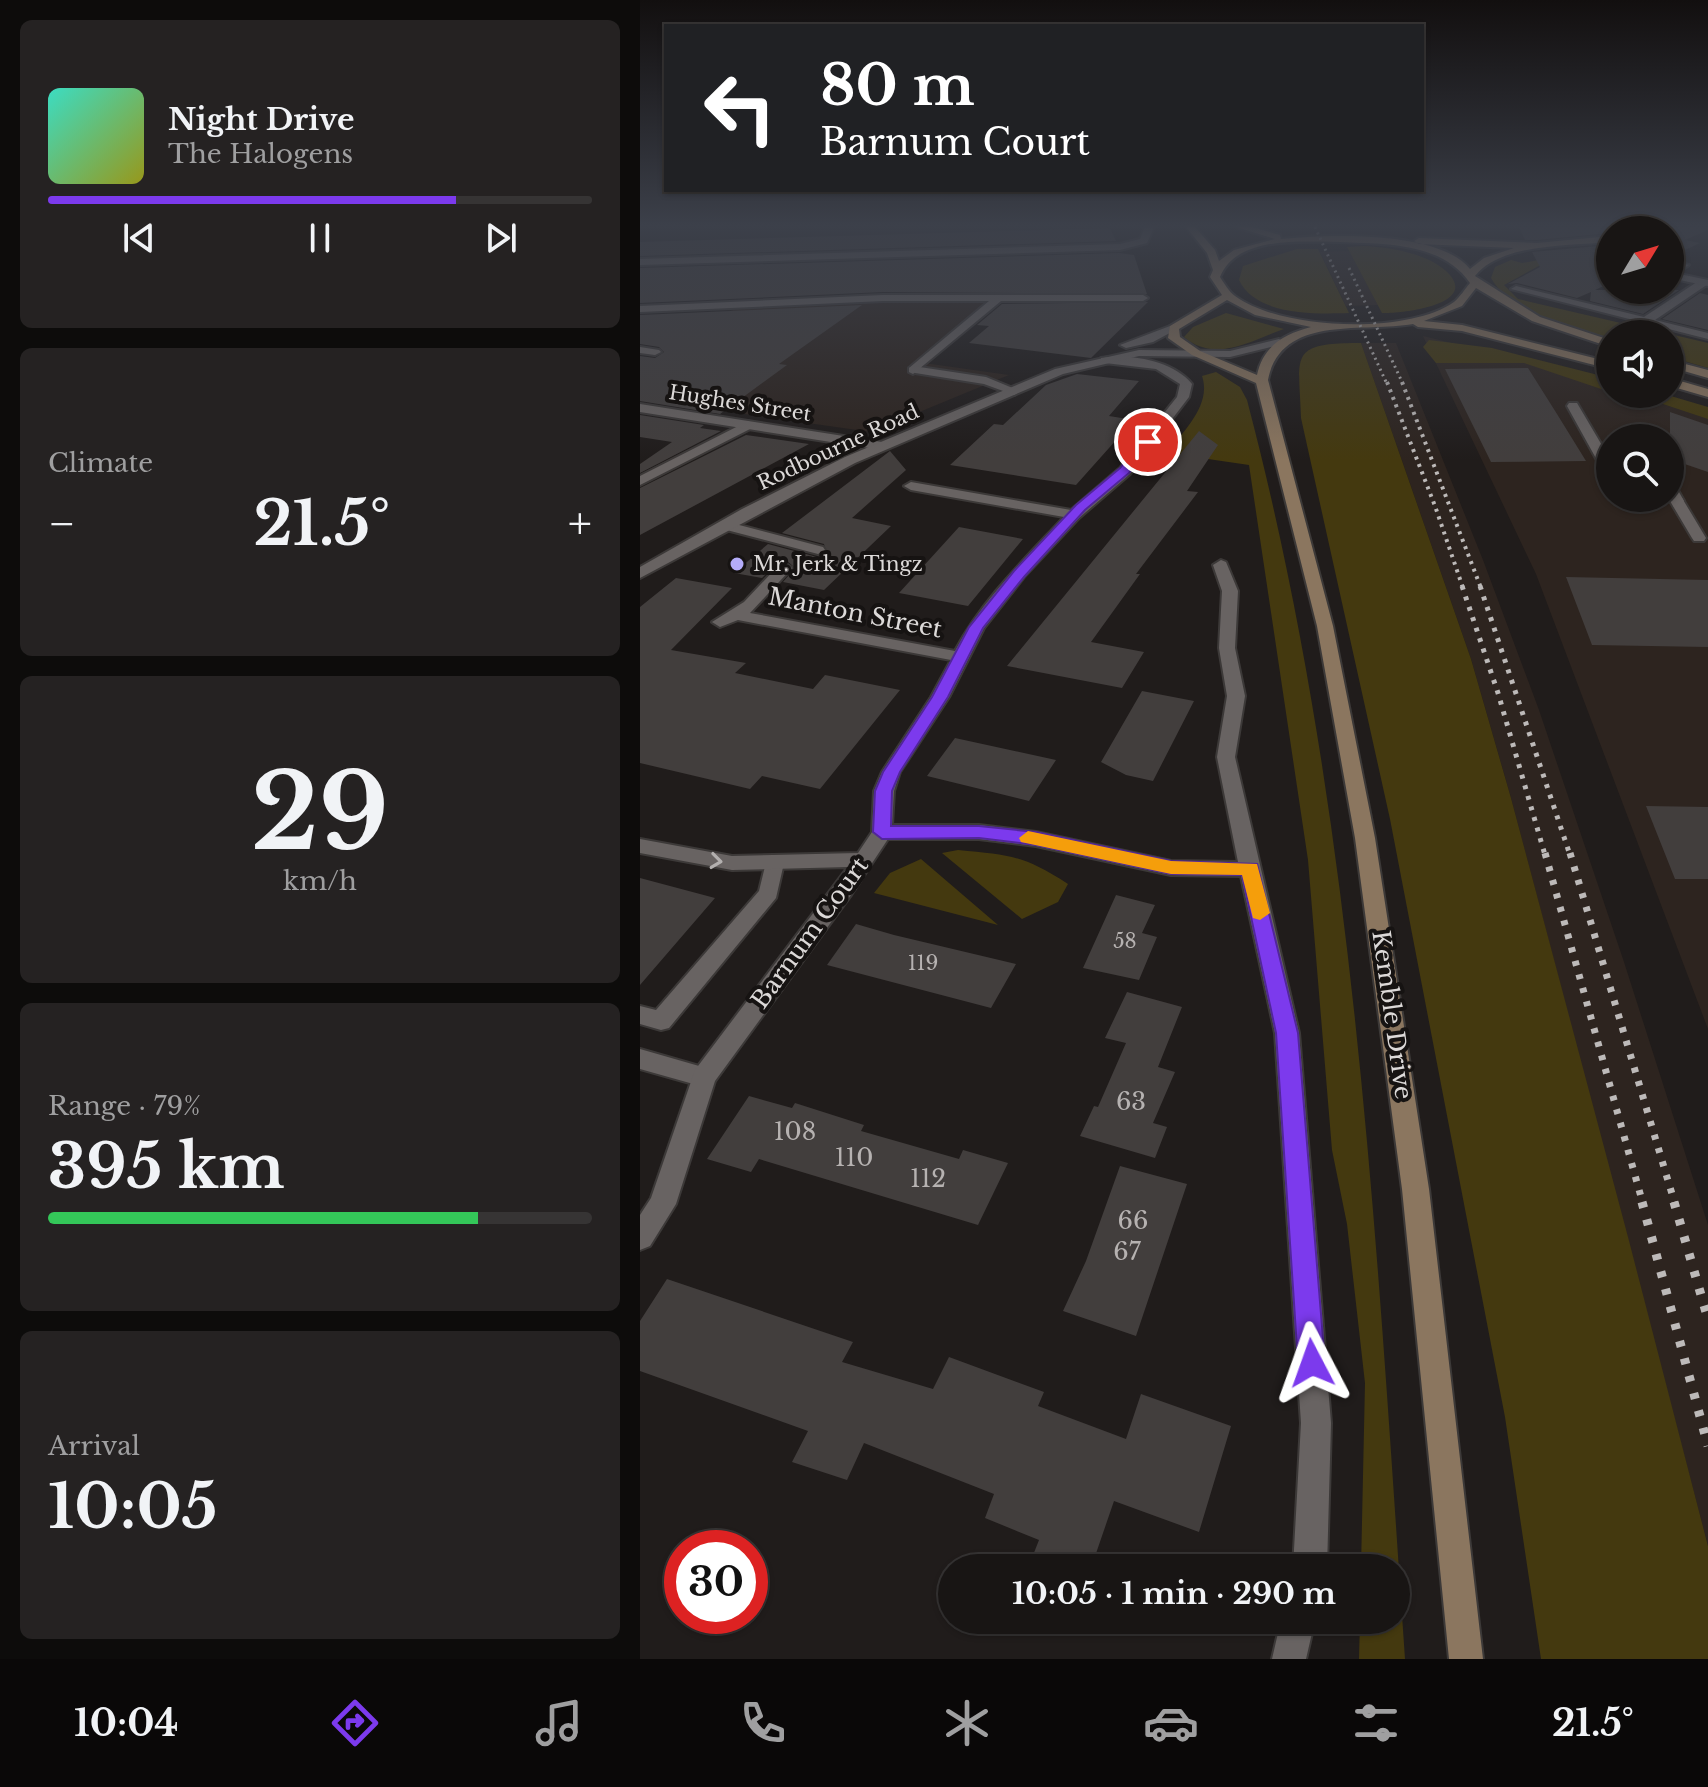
<!DOCTYPE html>
<meta charset="utf-8">
<style>
body{margin:0;font-family:"Libre Baskerville",serif;background:#252222;color:#f1f3f6;height:100vh;display:flex;flex-direction:column;font-size:30px;white-space:nowrap}
*{box-sizing:border-box;margin:0}
p{font-size:26px;color:#9f9fa0}
.icon{flex:none;width:44px;height:44px;fill:none;stroke:currentColor;stroke-width:2;stroke-linecap:round;stroke-linejoin:round}
.map{position:relative;flex:1;overflow:hidden}
.panel{display:flex;flex-direction:column;gap:20px;padding:20px;background:#0d0c0b;width:640px}
.panel>*{flex:none}
.top-card{position:absolute;left:24px;top:24px;width:760px;height:168px;border-radius:0px;box-shadow:0 2px 6px #0004,0 0 0 2px #363434;background:#202124;color:#fff;overflow:hidden}
.needle{width:52px;rotate:52deg}
.tools{position:absolute;left:956px;top:216px;display:grid;gap:16px}
.tools a{display:grid;place-items:center;width:88px;height:88px;border-radius:50%;background:#181514;box-shadow:0 2px 6px #0004,0 0 0 2px #363434;font-size:40px}
.speed{position:absolute;left:24px;top:1530px;display:flex;gap:16px;font-size:40px;font-weight:700;text-align:center}
.speed>*{display:grid;place-content:center;width:104px;height:104px;border-radius:50%;background:#181514;box-shadow:0 2px 6px #0004,0 0 0 2px #363434;line-height:1}
.speed .limit{border:12px solid #d22;background:#fff;color:#111}
.pin{position:absolute;display:grid;place-items:center;width:68px;height:68px;color:#fff;margin:-34px;border:4px solid #fff;border-radius:50%;box-shadow:0 2px 8px #0007}
.me{position:absolute;width:88px;margin:-44px;rotate:356deg;stroke-linejoin:round;filter:drop-shadow(0 0 6px #0008)}
.turn{display:flex;align-items:center;gap:28px;height:168px;padding:0 24px;font-size:36px}
.turn .icon{width:104px;height:104px;stroke-width:2.5}
.turn b{display:block;font-size:56px;line-height:68px}
.big{font-size:60px;font-weight:700;line-height:1.1}
.panel .card{flex:1;display:flex;flex-direction:column;justify-content:center;gap:12px;min-width:0;padding:0 28px;border-radius:12px;background:#252222}
.panel .dial{align-items:center;gap:0}
.dial b{font-size:104px;line-height:1}
.song{display:flex;align-items:center;gap:24px}
.cover{width:96px;height:96px;border-radius:12px;background:linear-gradient(135deg,hsl(170 70% 55%),hsl(60 70% 35%))}
.played{height:8px;border-radius:4px;background:linear-gradient(90deg,#7c3aed 75%,#363434 75%)}
.keys{display:flex;justify-content:space-around;direction:ltr}
.heat{display:flex;justify-content:space-between;align-items:center;font-size:44px;direction:ltr}
.charge{height:12px;border-radius:6px;background:linear-gradient(90deg,#34c759 79%,#363434 0)}
.trip{position:absolute;left:298px;top:1554px;width:472px;height:80px;border-radius:40px;background:#181514;box-shadow:0 2px 6px #0004,0 0 0 2px #363434;font-weight:700;line-height:80px;text-align:center}
.tab-bar{display:flex;height:128px;justify-content:space-around;align-items:center;background:#0a0808;color:#9f9fa0}
.tab-bar .icon{width:56px;height:56px}
.tab-bar .on{color:#7c3aed}
.tab-bar b{font-size:36px;color:#f1f3f6}
main{display:flex;flex:1;min-height:0}
.map>svg:first-child{display:block}
.built{fill:#2d241f;fill-rule:evenodd}
.green{fill:#44390f}
.building{fill:#423e3d}
.lines{fill:none;stroke-linecap:round;stroke-linejoin:round}
.service-casing{stroke:#3c3938;stroke-width:4}
.minor-casing{stroke:#3c3938;stroke-width:4}
.tertiary-casing{stroke:#3c3938;stroke-width:4}
.secondary-casing{stroke:#3c3938;stroke-width:4}
.service{fill:#686362;fill-rule:evenodd}
.minor{fill:#686362;fill-rule:evenodd}
.tertiary{fill:#686362;fill-rule:evenodd}
.secondary{fill:#8b765f;fill-rule:evenodd}
.rail-far4{stroke:#bdbab9;stroke-width:3;stroke-dasharray:2 4;stroke-linecap:butt}
.rail-far3{stroke:#bdbab9;stroke-width:4;stroke-dasharray:3 5;stroke-linecap:butt}
.rail-far2{stroke:#bdbab9;stroke-width:5;stroke-dasharray:4 7;stroke-linecap:butt}
.rail-far1{stroke:#bdbab9;stroke-width:7;stroke-dasharray:5 9;stroke-linecap:butt}
.rail{stroke:#bdbab9;stroke-width:9;stroke-dasharray:6 12;stroke-linecap:butt}
.oneway{stroke:#b3b0af}
.route{fill:#7c3aed;stroke:#51269a;stroke-width:2}
.slow{fill:#f59e0b}
.poi-dot{fill:#b4acf9;stroke:#161312;stroke-width:3}
.labels{text-anchor:middle;stroke-width:8;stroke-linejoin:round;paint-order:stroke}
.far-street-label{font-size:20px;fill:#dcd9d8;stroke:#161312}
.far-poi-label{font-size:20px;fill:#dcd9d8;stroke:#161312;text-anchor:start}
.number-label{font-size:20px;fill:#b6b2b1}
.street-label{font-size:24px;fill:#dcd9d8;stroke:#161312}
.near-number-label{font-size:24px;fill:#b6b2b1}
</style>
<main>
<section class="panel">
<div class="card">
<div class="song"><i class="cover"></i><div><b>Night Drive</b><p>The Halogens</p></div></div>
<div class="played"></div>
<div class="keys"><svg class="icon" aria-label="previous" viewBox="0 0 24 24"><path d="M18 5L8 12l10 7zM5 5v14"/></svg><svg class="icon" aria-label="pause" viewBox="0 0 24 24"><path d="M8 5v14M16 5v14"/></svg><svg class="icon" aria-label="next" viewBox="0 0 24 24"><path d="M6 5l10 7-10 7zM19 5v14"/></svg></div>
</div>
<div class="card"><p>Climate</p>
<div class="heat"><a>−</a><b class="big">21.5°</b><a>+</a></div>
</div>
<div class="card dial"><b>29</b><p>km/h</p></div>
<div class="card"><p>Range · 79%</p><b class="big">395 km</b><div class="charge"></div></div>
<div class="card"><p>Arrival</p><b class="big">10:05</b></div>
</section>
<div class="map">
<svg width="1068" height="1659" viewBox="0 0 1068 1659">
<rect width="100%" height="100%" fill="#201c1b"/>
<path class="built" d="M 709,251 L 738,305 L 706,306 L 680,252 Z
M 342,301 L 344,304 L 277,362 L 369,375 L 231,432 L 0,399 L 0,370 L 102,304 Z
M 783,336 L 970,382 L 970,394 L 1018,394 L 1068,410 L 1068,1029 L 896,574 ZM 970,438 L 1030,438 L 1030,498 L 970,498 Z
M 721,343 L 756,343 L 843,560 L 899,710 L 984,962 L 1068,1225 L 1068,1546 L 871,798 L 831,659 Z"/>
<path class="green" d="M 723,246 C 749,247 786,253 806,271 C 843,305 759,314 742,313 L 707,247 Z
M 657,249 L 678,249 L 709,313 C 676,314 616,316 599,280 L 603,266 Z
M 915,257 L 864,285 L 878,299 L 1028,334 L 970,334 L 970,338 C 931,326 873,316 851,278 L 855,267 L 871,260 L 882,263 Z
M 586,313 L 644,329 C 612,340 576,364 544,337 L 553,327 Z
M 1030,334 L 1068,343 L 1068,368 L 1030,357 Z
M 789,340 L 852,348 L 970,378 L 970,392 L 884,363 L 796,363 L 783,347 Z
M 721,343 L 831,659 L 871,798 L 988,1237 L 1068,1546 L 1068,1659 L 901,1659 L 865,1417 L 750,819 L 661,418 C 659,354 648,343 721,343 Z
M 576,372 L 600,387 L 607,400 C 715,810 736,1238 765,1659 L 719,1659 L 720,1620 L 756,1620 L 756,1568 L 721,1568 L 725,1383 L 707,1224 L 692,1150 L 668,860 L 609,465 L 527,453 C 543,431 572,405 562,376 Z
M 975,394 L 1024,394 L 1068,407 L 1068,419 L 1011,400 L 1004,404 Z
M 318,850 C 370,855 383,855 428,884 L 418,902 L 382,919 L 302,853 Z
M 281,859 L 358,925 L 234,893 L 250,873 Z"/>
<path class="building" d="M 879,227 L 993,227 L 992,230 L 970,230 L 970,233 L 897,240 L 885,240 Z
M 1013,227 L 1068,227 L 1068,230 L 1045,240 L 1060,243 L 1030,257 L 1030,230 L 1010,230 Z
M 470,228 L 476,241 L 0,256 L 0,242 Z
M 970,245 L 970,283 L 955,290 L 1039,290 L 1003,314 L 950,301 L 951,292 L 937,298 L 877,283 L 868,284 L 900,267 L 892,252 Z
M 479,253 L 494,255 L 507,294 L 243,292 L 0,303 L 0,268 Z
M 1060,293 L 1068,295 L 1068,330 L 1022,319 Z
M 508,302 L 451,358 L 329,343 L 349,326 L 337,325 L 362,304 Z
M 222,305 L 139,364 L 147,365 L 80,414 L 0,401 L 0,356 L 15,358 L 24,352 L 19,347 L 0,344 L 0,315 Z
M 888,368 L 917,414 L 946,461 L 851,462 L 805,369 Z
M 437,374 L 499,381 L 469,416 L 494,420 L 436,485 L 310,465 L 354,424 L 363,425 L 406,385 Z
M 1030,412 L 1068,425 L 1068,472 L 1030,459 Z
M 0,415 L 64,425 L 60,428 L 81,431 L 0,473 L 0,464 L 32,442 L 0,437 Z
M 559,431 L 578,445 L 547,491 L 558,492 L 496,574 L 500,574 L 451,642 L 504,652 L 482,688 L 367,666 Z
M 106,435 L 169,444 L 0,535 L 0,488 Z
M 250,451 L 266,470 L 212,518 L 251,526 L 184,590 L 143,582 L 155,568 L 146,560 L 137,563 L 122,578 L 94,573 L 128,544 L 177,557 L 186,553 L 184,544 L 142,533 Z
M 319,527 L 383,539 L 328,606 L 259,593 Z
M 926,577 L 1068,580 L 1068,647 L 952,645 Z
M 36,578 L 92,588 L 31,650 L 106,663 L 95,673 L 173,689 L 185,675 L 260,690 L 180,789 L 122,776 L 110,789 L 0,763 L 0,607 Z
M 502,691 L 554,701 L 513,781 L 486,775 L 461,762 Z
M 315,738 L 416,760 L 389,801 L 287,776 Z
M 1006,806 L 1068,807 L 1068,879 L 1035,879 Z
M 0,878 L 75,898 L 0,985 Z
M 476,895 L 515,905 L 502,933 L 517,937 L 499,980 L 443,968 Z
M 216,924 L 254,935 L 376,964 L 351,1008 L 187,965 Z
M 487,992 L 542,1007 L 518,1067 L 535,1072 L 513,1123 L 527,1127 L 515,1158 L 440,1136 L 454,1106 L 458,1107 L 486,1043 L 465,1038 Z
M 109,1096 L 152,1108 L 155,1103 L 224,1125 L 221,1131 L 319,1159 L 323,1150 L 368,1163 L 338,1225 L 119,1159 L 111,1172 L 67,1159 Z
M 480,1166 L 547,1184 L 496,1336 L 423,1311 L 446,1261 Z
M 27,1279 L 213,1342 L 202,1362 L 293,1389 L 309,1357 L 404,1392 L 398,1406 L 486,1439 L 501,1394 L 591,1426 L 559,1532 L 474,1501 L 451,1568 L 388,1568 L 399,1540 L 345,1518 L 354,1494 L 224,1443 L 207,1480 L 152,1462 L 168,1431 L 0,1371 L 0,1321 Z"/>
<g class="lines">
<g class="service-casing">
<path id="service" d="M 1041,263 L 1049,265 L 1030,277 L 1030,270 Z
M 1060,280 L 1068,280 L 1068,284 L 1015,320 L 1068,333 L 1068,339 L 871,289 L 876,286 L 1004,317 Z
M 243,295 L 503,295 L 508,298 L 503,301 L 361,301 L 273,374 L 269,372 L 269,368 L 349,301 L 243,301 L 0,312 L 0,306 Z
M 929,403 L 937,403 L 970,459 L 970,475 L 963,471 L 927,406 Z
M 108,421 L 114,425 L 112,428 L 0,485 L 0,476 Z
M 1030,484 L 1035,485 L 1044,501 L 1042,504 L 1037,505 L 1030,501 Z
M 134,856 L 141,858 L 144,863 L 136,898 L 29,1028 L 21,1030 L 0,1024 L 0,1006 L 16,1010 L 119,891 L 127,858 Z
M 0,1049 L 73,1070 L 76,1077 L 73,1084 L 64,1087 L 0,1069 Z"/>
</g>
<g class="minor-casing">
<path id="minor" d="M 505,227 L 514,227 L 507,243 L 480,250 L 0,265 L 0,259 L 480,244 L 500,239 Z
M 1030,272 L 1068,280 L 1068,286 L 1030,278 Z
M 0,347 L 19,350 L 21,352 L 15,355 L 0,353 Z
M 461,358 C 491,354 532,360 552,384 L 549,397 L 490,474 L 439,518 L 384,577 L 344,628 L 309,697 L 260,772 L 254,791 L 252,825 L 339,825 L 396,832 L 531,861 L 598,862 L 577,757 L 587,696 L 579,648 L 582,591 L 573,565 L 581,560 L 586,562 L 598,591 L 595,648 L 605,696 L 595,757 L 659,1033 L 691,1423 L 687,1568 L 653,1568 L 661,1423 L 635,1033 L 601,876 L 531,875 L 396,846 L 339,839 L 248,839 L 211,895 L 75,1081 L 36,1204 L 10,1246 L 0,1250 L 0,1215 L 11,1198 L 55,1070 L 208,867 L 92,870 L 0,853 L 0,839 L 92,856 L 218,853 L 232,832 L 234,791 L 242,772 L 291,697 L 311,660 L 98,620 L 80,627 L 72,622 L 104,602 L 139,565 L 144,563 L 152,568 L 110,613 L 315,651 C 342,600 385,559 424,517 L 271,490 L 264,486 L 271,482 L 431,510 L 480,468 L 537,397 L 540,384 L 516,369 L 465,363 L 461,362 Z
M 273,366 L 346,377 L 380,391 L 374,395 L 344,384 L 269,372 L 269,368 Z
M 0,404 L 242,442 L 249,446 L 242,450 L 0,412 Z
M 1037,497 L 1042,498 L 1066,538 L 1064,541 L 1054,541 L 1052,538 L 1030,501 Z
M 84,521 L 183,547 L 185,550 L 178,554 L 79,528 L 77,525 Z
M 641,1620 L 675,1620 L 666,1659 L 632,1659 Z"/>
</g>
<g class="tertiary-casing">
<path id="tertiary" d="M 530,326 L 539,328 L 513,342 L 486,348 L 480,345 Z
M 639,339 L 645,342 L 643,344 L 590,357 L 499,356 L 423,374 L 215,463 L 0,578 L 0,567 L 102,509 L 205,457 L 415,369 L 499,350 L 590,351 Z"/>
</g>
<g class="secondary-casing">
<path id="secondary" d="M 546,227 L 555,227 L 575,250 L 579,261 L 594,250 L 635,239 L 596,227 L 612,227 L 640,235 L 641,239 C 687,234 799,230 830,269 L 844,258 L 874,248 L 779,244 L 774,241 L 779,238 L 897,243 L 970,236 L 970,242 C 930,246 861,243 835,276 L 900,317 L 970,340 L 970,347 L 892,321 L 836,288 L 822,306 L 784,321 L 822,325 L 970,362 L 970,369 L 822,331 L 778,327 L 773,324 C 722,333 641,314 628,380 L 693,626 L 735,838 L 789,1189 L 843,1659 L 809,1659 L 762,1189 L 715,838 L 677,626 L 616,383 L 552,355 L 528,338 L 530,326 L 582,295 L 570,277 L 573,270 L 567,253 ZM 700,242 C 744,244 802,242 830,283 C 825,289 820,297 814,302 C 767,335 641,330 595,296 C 589,292 584,283 580,277 C 597,235 663,242 700,242 ZM 587,300 L 615,315 L 671,327 C 644,334 623,346 617,375 L 560,351 L 540,337 L 539,329 Z
M 998,227 L 1010,227 L 995,230 Z
M 1030,360 L 1068,370 L 1068,378 L 1030,367 Z
M 1030,378 L 1068,389 L 1068,397 L 1030,386 Z"/>
</g>
<use href="#service" class="service"/>
<use href="#minor" class="minor"/>
<use href="#tertiary" class="tertiary"/>
<use href="#secondary" class="secondary"/>
<path class="rail-far4" d="M 675,227 L 747,384
M 709,268 L 763,384"/>
<path class="rail-far3" d="M 747,382 L 795,506 L 823,588
M 762,382 L 841,588"/>
<path class="rail-far2" d="M 822,586 L 858,693 L 905,855
M 840,586 L 930,855"/>
<path class="rail-far1" d="M 905,853 L 1003,1204
M 930,853 L 1035,1204"/>
<path class="rail" d="M 1002,1202 L 1068,1446
M 1034,1202 L 1068,1319"/>
</g>
<defs><path id="oneway-chevron" d="M-2-3.5L2.5 0L-2 3.5" fill="none" stroke-width="1.6" stroke-linecap="round" stroke-linejoin="round" transform="scale(2)"/></defs>
<use class="oneway" href="#oneway-chevron" transform="translate(76 861) rotate(7)"/>
<linearGradient id="sky" x2="0" y2="1"><stop stop-color="#120f0f"/><stop offset="0.49" stop-color="#3c404a"/><stop offset="1" stop-color="#3c404a" stop-opacity="0"/></linearGradient>
<rect width="1068" height="460" fill="url(#sky)"/>
<path class="route" d="M 503,439 L 514,442 L 489,473 L 445,510 L 384,577 L 343,628 L 308,697 L 260,772 L 252,791 L 251,826 L 339,826 L 396,832 L 531,861 L 617,864 L 658,1033 L 685,1363 L 681,1372 L 672,1376 L 662,1372 L 658,1363 L 636,1033 L 602,875 L 531,874 L 396,845 L 339,838 L 242,839 L 233,832 L 235,791 L 243,772 L 292,697 L 329,627 L 374,571 L 436,505 L 480,468 Z"/>
<path class="slow" d="M 388,831 L 531,861 L 617,864 L 630,913 L 620,920 L 613,918 L 602,875 L 531,874 L 381,842 L 379,838 Z"/>
<circle class="poi-dot" cx="97" cy="564" r="8"/>
<g class="labels">
<g class="far-street-label">
<text transform="translate(100 403) rotate(9)" y="7">Hughes Street</text>
<text transform="translate(198 447) rotate(-25)" y="7">Rodbourne Road</text>
</g>
<g class="far-poi-label">
<text x="113" y="571">Mr. Jerk &amp; Tingz</text>
</g>
<g class="number-label">
<text x="485" y="948">58</text>
<text x="283" y="970">119</text>
</g>
<g class="street-label">
<text transform="translate(215 613) rotate(11)" y="8">Manton Street</text>
<text transform="translate(170 933) rotate(-54)" y="8">Barnum Court</text>
<text transform="translate(752 1015) rotate(82)" y="8">Kemble Drive</text>
</g>
<g class="near-number-label">
<text x="491" y="1110">63</text>
<text x="155" y="1140">108</text>
<text x="214" y="1166">110</text>
<text x="288" y="1187">112</text>
<text x="493" y="1229">66</text>
<text x="487" y="1260">67</text>
</g>
</g>
</svg>
<div class="tools">
<a><svg class="needle" viewBox="-14 -14 28 28"><path d="M0-13l5 13h-10z" fill="#e53935"/><path d="M0 13l5-13h-10z" fill="#9f9fa0"/></svg></a>
<a><svg class="icon" aria-label="sound" viewBox="0 0 24 24"><path d="M4 9h4l5-4v14l-5-4H4zM17 9q2 3 0 6"/></svg></a>
<a><svg class="icon" aria-label="search" viewBox="0 0 24 24"><circle cx="10" cy="10" r="6"/><path d="M15 15l6 6"/></svg></a>
</div>
<div class="speed"><div class="limit">30</div></div>
<div class="pin" style="left:508px;top:442px;background:#d93025"><svg class="icon" aria-label="arrive" viewBox="0 0 24 24"><path d="M6 21V4h12l-3 4 3 4H6"/></svg></div>
<svg class="me" style="left:672px;top:1363px" viewBox="-20 -20 40 40"><path d="M0-17L14 15 0 8-14 15z" fill="#7c3aed" stroke="#fff" stroke-width="4"/></svg>
<div class="trip">10:05 · 1 min · 290 m</div>
<div class="top-card">
<div class="turn"><svg class="icon" aria-label="left" viewBox="0 0 24 24"><path d="M17 20v-9H6M10 6l-5 5 5 5"/></svg><div><b>80 m</b>Barnum Court</div></div>
</div>
</div>
</main>
<nav class="tab-bar">
<b>10:04</b>
<svg class="icon on" aria-label="directions" viewBox="0 0 24 24"><path d="M12 3l9 9-9 9-9-9zM9 14v-3h6M13 9l2 2-2 2"/></svg>
<svg class="icon" aria-label="music" viewBox="0 0 24 24"><path d="M9 18V5l10-2v13"/><circle cx="6" cy="18" r="3"/><circle cx="16" cy="16" r="3"/></svg>
<svg class="icon" aria-label="phone" viewBox="0 0 24 24"><path d="M5 4h4l2 5-3 2q2 4 5 5l2-3 5 2v4C11 20 4 13 5 4z"/></svg>
<svg class="icon" aria-label="climate" viewBox="0 0 24 24"><path d="M12 3v18M4 7l16 10M4 17L20 7"/></svg>
<svg class="icon" aria-label="car" viewBox="0 0 24 24"><path d="M5 17H2v-5l4-1 3-4h7l3 4 3 1v5h-3M9 17h6M6 11h13"/><circle cx="7" cy="17" r="2"/><circle cx="17" cy="17" r="2"/></svg>
<svg class="icon" aria-label="filters" viewBox="0 0 24 24"><path d="M4 7h16M4 17h16"/><circle cx="9" cy="7" r="2"/><circle cx="15" cy="17" r="2"/></svg>
<b>21.5°</b>
</nav>
